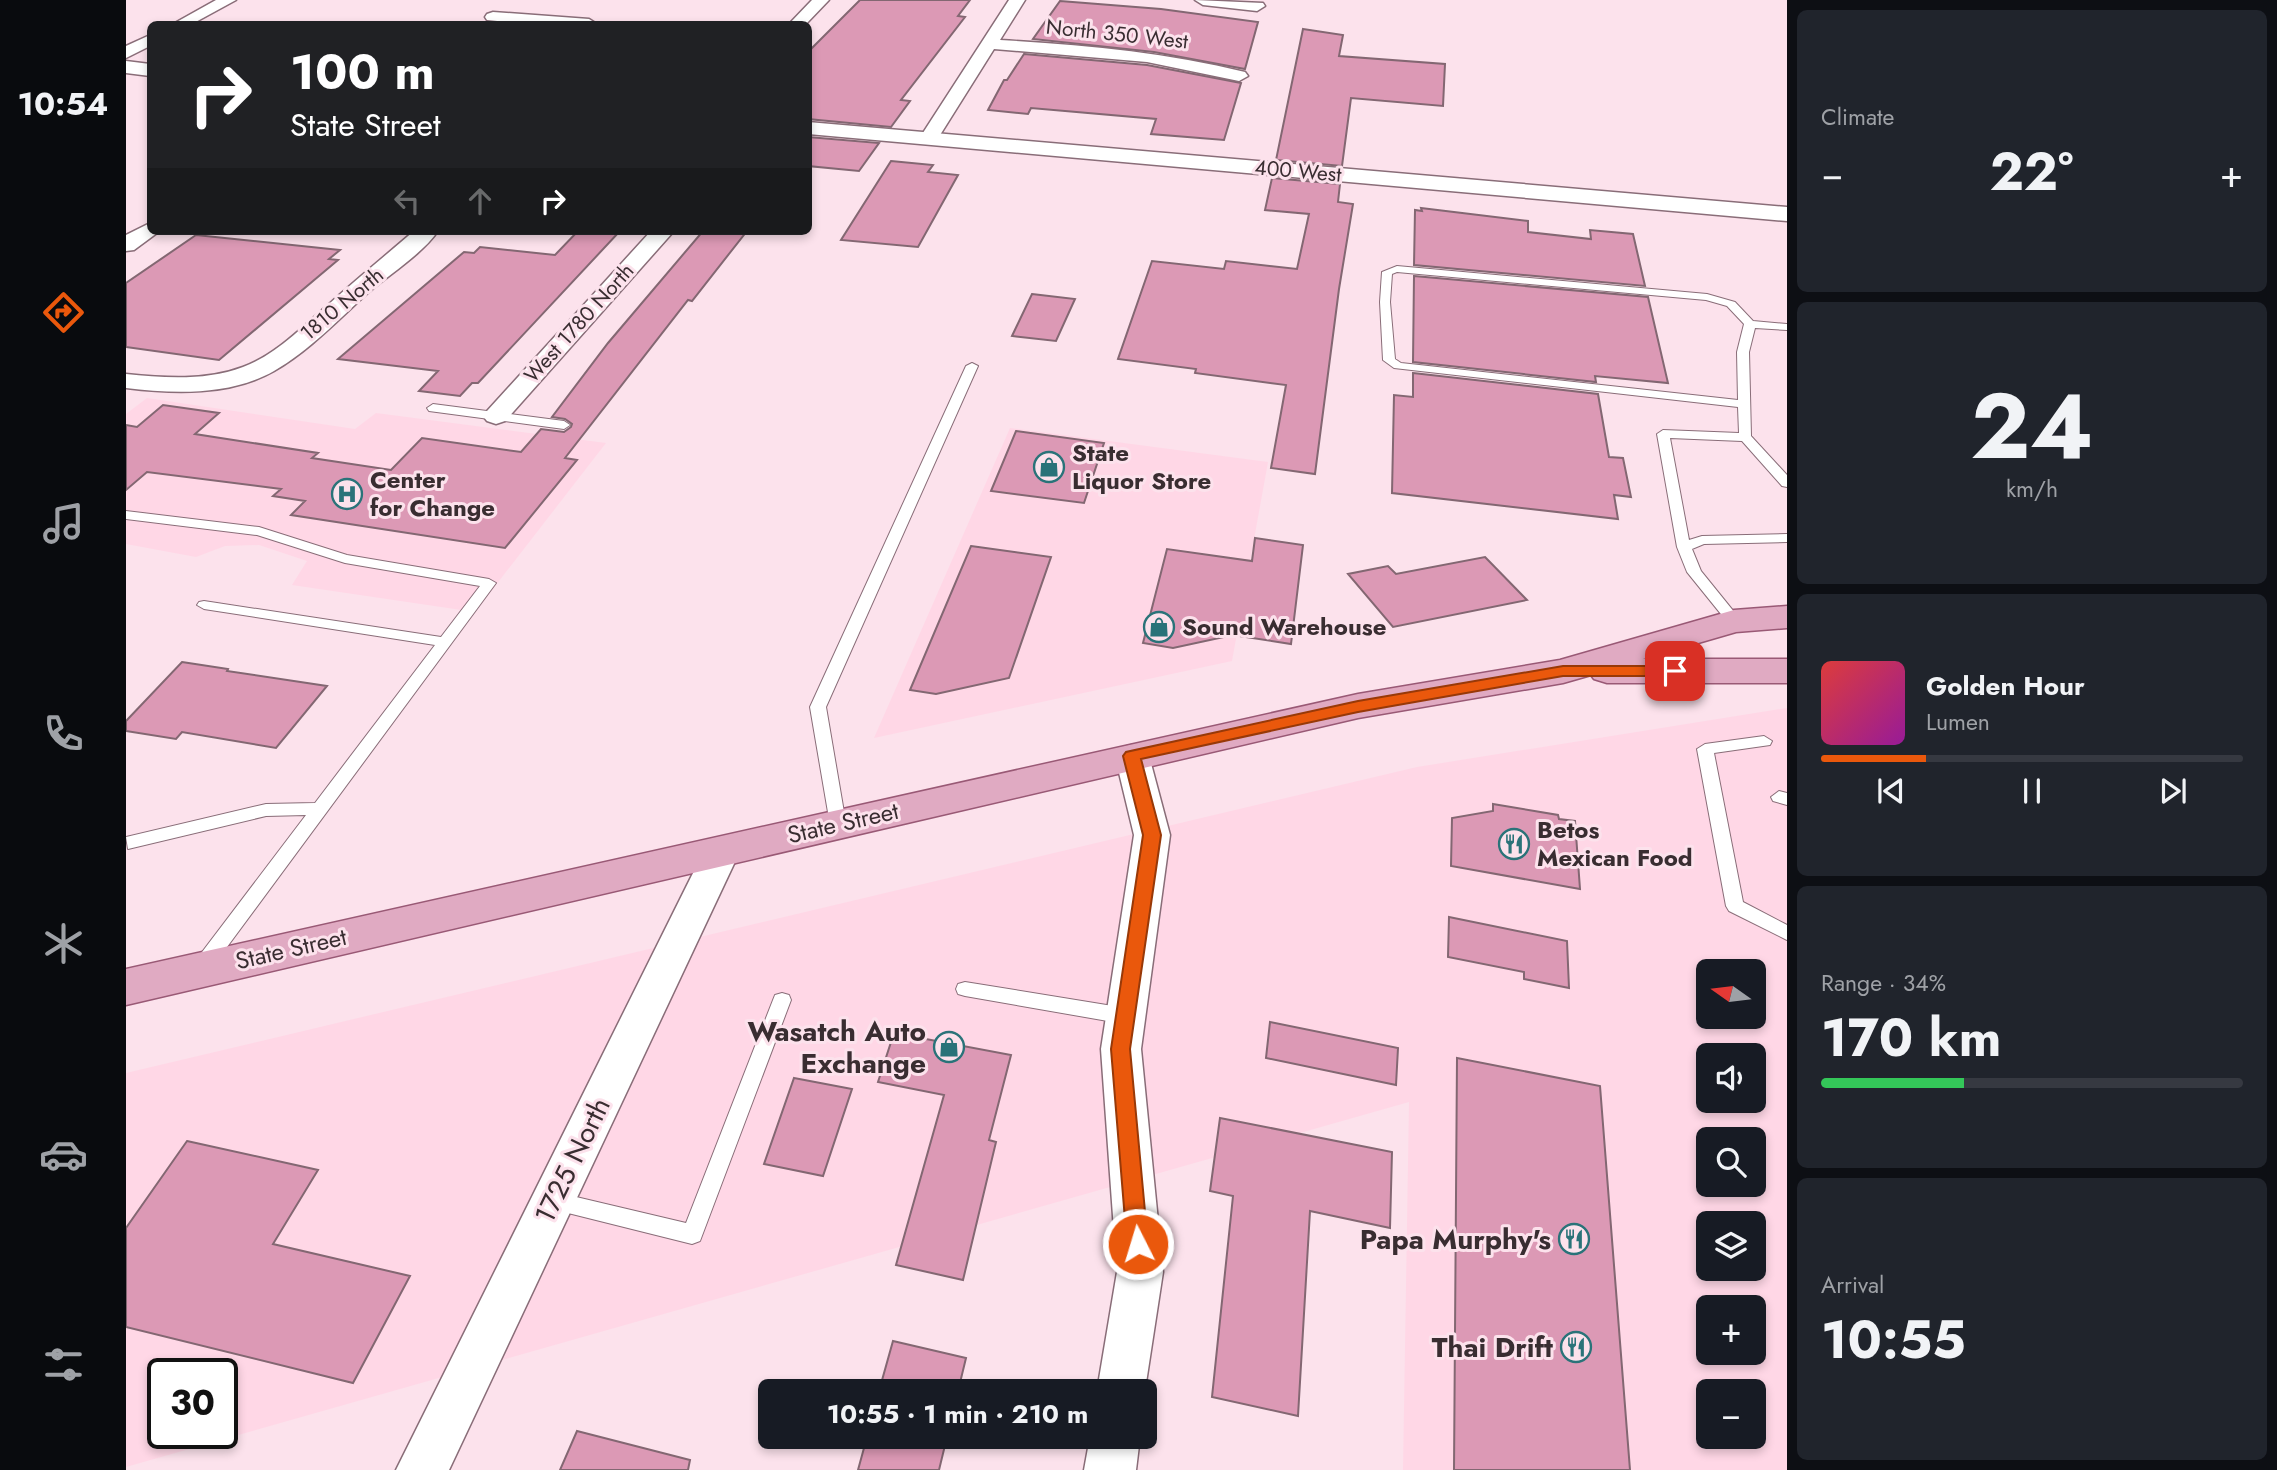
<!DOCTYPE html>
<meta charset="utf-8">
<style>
body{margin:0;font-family:Jost,sans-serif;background:#20242c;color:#f1f3f6;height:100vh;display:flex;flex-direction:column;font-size:26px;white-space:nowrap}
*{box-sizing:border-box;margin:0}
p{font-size:23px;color:#9ea1a6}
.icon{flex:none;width:38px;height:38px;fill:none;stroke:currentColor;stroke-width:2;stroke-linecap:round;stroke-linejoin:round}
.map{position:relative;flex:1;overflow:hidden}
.side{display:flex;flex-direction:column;gap:10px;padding:10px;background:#0d0f14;width:490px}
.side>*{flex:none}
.banner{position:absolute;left:21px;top:21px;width:665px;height:214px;border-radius:10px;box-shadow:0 4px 10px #0003;background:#202124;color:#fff;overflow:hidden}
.needle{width:46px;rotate:284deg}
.buttons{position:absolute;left:1570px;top:959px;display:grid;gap:14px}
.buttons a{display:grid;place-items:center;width:70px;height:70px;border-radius:10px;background:#171b24;box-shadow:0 4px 10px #0003;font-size:35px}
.speed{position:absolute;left:21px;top:1358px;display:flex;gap:14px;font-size:35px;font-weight:700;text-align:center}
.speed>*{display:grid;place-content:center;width:91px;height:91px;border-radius:50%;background:#171b24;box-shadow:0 4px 10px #0003;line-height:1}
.speed .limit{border:4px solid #111;border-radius:10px;background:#fff;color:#111}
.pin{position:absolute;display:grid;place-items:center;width:60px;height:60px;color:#fff;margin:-30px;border-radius:14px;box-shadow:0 4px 10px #0006}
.me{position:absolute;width:77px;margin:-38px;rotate:355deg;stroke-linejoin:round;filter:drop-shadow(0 0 5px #0008)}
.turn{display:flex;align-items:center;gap:24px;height:147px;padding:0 28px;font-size:32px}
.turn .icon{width:91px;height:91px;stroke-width:2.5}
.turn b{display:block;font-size:49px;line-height:60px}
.lanes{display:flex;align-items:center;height:66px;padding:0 28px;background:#0003;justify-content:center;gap:35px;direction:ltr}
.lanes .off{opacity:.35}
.big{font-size:52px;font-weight:700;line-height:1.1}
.side .tile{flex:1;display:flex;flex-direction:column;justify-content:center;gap:10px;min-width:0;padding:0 24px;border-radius:10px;background:#20242c}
.side .dial{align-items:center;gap:0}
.dial b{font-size:91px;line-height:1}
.song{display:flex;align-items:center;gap:21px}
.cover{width:84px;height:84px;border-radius:10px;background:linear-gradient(135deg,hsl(0 70% 55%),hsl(300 70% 35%))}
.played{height:7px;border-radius:4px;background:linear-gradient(90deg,#ea580c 25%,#363941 25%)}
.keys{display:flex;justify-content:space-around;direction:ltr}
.heat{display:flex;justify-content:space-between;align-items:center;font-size:38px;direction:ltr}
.charge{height:10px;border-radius:5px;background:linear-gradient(90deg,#34c759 34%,#363941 0)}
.trip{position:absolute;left:632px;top:1379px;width:399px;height:70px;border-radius:10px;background:#171b24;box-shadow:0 4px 10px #0003;font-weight:700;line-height:70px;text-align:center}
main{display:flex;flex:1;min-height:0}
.menu{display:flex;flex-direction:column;width:126px;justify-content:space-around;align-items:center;background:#090b0e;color:#9ea1a6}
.menu .icon{width:49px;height:49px}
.menu .selected{color:#ea580c}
.menu b{font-size:32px;color:#f1f3f6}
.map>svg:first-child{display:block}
.built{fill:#ffd7e6;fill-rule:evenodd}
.building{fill:#dc99b5;stroke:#836772;stroke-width:2}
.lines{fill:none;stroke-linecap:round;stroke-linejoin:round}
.service-casing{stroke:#896d78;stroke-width:2}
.minor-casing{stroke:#896d78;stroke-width:3}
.tertiary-casing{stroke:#896d78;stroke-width:3}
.primary-casing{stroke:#995975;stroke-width:3}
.service{fill:#fff;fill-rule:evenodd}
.minor{fill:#fff;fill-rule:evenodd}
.tertiary{fill:#fff;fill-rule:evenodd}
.primary{fill:#e0aac2;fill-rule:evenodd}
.route{fill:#ea580c;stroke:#983908;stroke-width:2}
.labels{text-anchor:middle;stroke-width:6;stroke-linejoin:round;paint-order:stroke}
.far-street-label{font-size:21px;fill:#392d31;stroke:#fce2ec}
.poi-label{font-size:24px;font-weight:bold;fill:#392d31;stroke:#fce2ec;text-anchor:start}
.street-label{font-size:24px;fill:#392d31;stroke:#fce2ec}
.near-poi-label{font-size:28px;font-weight:bold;fill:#392d31;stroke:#fce2ec;text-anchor:end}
.near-street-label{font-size:28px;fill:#392d31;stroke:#fce2ec}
</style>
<main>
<nav class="menu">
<b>10:54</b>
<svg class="icon selected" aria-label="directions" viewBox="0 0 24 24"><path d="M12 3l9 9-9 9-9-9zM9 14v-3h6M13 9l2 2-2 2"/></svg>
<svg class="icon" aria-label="music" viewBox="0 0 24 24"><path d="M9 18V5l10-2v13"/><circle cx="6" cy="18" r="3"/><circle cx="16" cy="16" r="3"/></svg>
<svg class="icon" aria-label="phone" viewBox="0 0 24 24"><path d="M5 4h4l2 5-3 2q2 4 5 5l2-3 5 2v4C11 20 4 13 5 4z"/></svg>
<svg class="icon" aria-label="climate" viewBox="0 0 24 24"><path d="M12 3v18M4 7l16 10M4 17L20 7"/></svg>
<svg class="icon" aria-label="car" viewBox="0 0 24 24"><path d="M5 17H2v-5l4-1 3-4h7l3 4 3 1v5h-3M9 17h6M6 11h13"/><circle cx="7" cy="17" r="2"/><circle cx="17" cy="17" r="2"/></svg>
<svg class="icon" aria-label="filters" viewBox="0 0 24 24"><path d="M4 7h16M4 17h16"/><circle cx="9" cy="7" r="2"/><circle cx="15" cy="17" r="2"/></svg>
</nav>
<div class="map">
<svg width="1661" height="1470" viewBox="0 0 1661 1470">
<rect width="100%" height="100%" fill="#fce2ec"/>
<path class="built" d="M 21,398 L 229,429 L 250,413 L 480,443 L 349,612 L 166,585 L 181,561 L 133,545 L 99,546 L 70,557 L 0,544 L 0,414 Z
M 884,428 L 1142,462 L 1106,661 L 748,738 Z
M 1661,708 L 1661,1470 L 1277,1470 L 1283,1102 L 0,1467 L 0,1073 L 1291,767 ZM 1582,971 L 1628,971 L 1628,1017 L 1582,1017 ZM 1582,1055 L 1628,1055 L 1628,1101 L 1582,1101 ZM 1582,1139 L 1628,1139 L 1628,1185 L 1582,1185 ZM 1582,1223 L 1628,1223 L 1628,1269 L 1582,1269 ZM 1582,1307 L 1628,1307 L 1628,1353 L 1582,1353 ZM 37,1374 L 96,1374 L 96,1433 L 37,1433 ZM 1582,1391 L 1628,1391 L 1628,1437 L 1582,1437 Z"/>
<path class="building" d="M 734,0 L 844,0 L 832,16 L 839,17 L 775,100 L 784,101 L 765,127 L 682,119 L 682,52 Z
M 934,1 L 1035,9 L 1132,22 L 1119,69 L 1028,52 L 907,39 Z
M 1177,29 L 1217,35 L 1213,56 L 1319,64 L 1317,106 L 1225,98 L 1216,166 L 1150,160 Z
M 898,54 L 1021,65 L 1115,83 L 1098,140 L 1025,134 L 1030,119 L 905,108 L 902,114 L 862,110 L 878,80 L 881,80 Z
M 682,137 L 753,143 L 733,171 L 682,166 Z
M 765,161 L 807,165 L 802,172 L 832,175 L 792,247 L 715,240 Z
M 1146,178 L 1214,184 L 1212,202 L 1227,204 L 1213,289 L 1189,474 L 1145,468 L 1160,385 L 1069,373 L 1070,369 L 992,359 L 1026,261 L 1098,269 L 1100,261 L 1171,269 L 1183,214 L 1139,210 Z
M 1295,208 L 1402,221 L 1402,232 L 1465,239 L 1464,230 L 1507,234 L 1519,286 L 1288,265 L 1289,210 L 1296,211 Z
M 452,231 L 494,231 L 352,383 L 346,383 L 334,396 L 293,391 L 312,371 L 212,359 L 338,252 L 348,253 L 354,247 L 429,255 Z
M 577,231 L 621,231 L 566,301 L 562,300 L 439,458 L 451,460 L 379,548 L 165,515 L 179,501 L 147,496 L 155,489 L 21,472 L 0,490 L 0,425 L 11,427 L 37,405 L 93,413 L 69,434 L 192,453 L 186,458 L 265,470 L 296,438 L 395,452 L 415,429 L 438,432 L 445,427 L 446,424 L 439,419 L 426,417 L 482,343 Z
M 70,235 L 214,250 L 203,259 L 212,260 L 93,360 L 0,347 L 0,283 Z
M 1288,276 L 1522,297 L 1542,383 L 1469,376 L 1470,382 L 1287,362 Z
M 906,294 L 949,299 L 930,341 L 886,336 Z
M 1287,373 L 1472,394 L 1483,457 L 1497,458 L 1505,497 L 1488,495 L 1492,519 L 1266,493 L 1268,395 L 1287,397 Z
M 890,431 L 978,443 L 958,503 L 865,491 Z
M 1129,538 L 1177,545 L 1165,644 L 1107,635 L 1047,648 L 1017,643 L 1041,549 L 1126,561 Z
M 845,546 L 925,557 L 883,678 L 810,694 L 784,690 Z
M 1359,557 L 1401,600 L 1267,627 L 1222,574 L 1262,566 L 1270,574 Z
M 56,662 L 102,669 L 101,671 L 201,686 L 150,748 L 56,732 L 50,739 L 0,731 L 0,721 Z
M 1367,804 L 1432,815 L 1433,819 L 1449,821 L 1454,889 L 1325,866 L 1326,818 L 1367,811 Z
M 1323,917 L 1441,941 L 1443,988 L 1398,979 L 1398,972 L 1322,957 Z
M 1144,1022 L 1272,1048 L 1270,1085 L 1140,1058 Z
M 768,1033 L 885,1055 L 863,1140 L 870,1142 L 837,1280 L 770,1265 L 818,1095 L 752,1082 Z
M 1331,1058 L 1474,1086 L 1504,1470 L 1328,1470 Z
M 668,1078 L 726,1089 L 697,1176 L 638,1164 Z
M 1094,1118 L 1266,1152 L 1264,1228 L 1184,1211 L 1172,1416 L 1086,1397 L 1107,1196 L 1084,1191 Z
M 61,1141 L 192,1170 L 147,1244 L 284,1276 L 227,1383 L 0,1327 L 0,1228 Z
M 767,1341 L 840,1358 L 832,1391 L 753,1391 Z
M 451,1431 L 564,1460 L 562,1470 L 434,1470 Z
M 741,1437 L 821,1437 L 813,1470 L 732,1470 Z"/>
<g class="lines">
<g class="service-casing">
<path id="service" d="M 1271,266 L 1581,294 L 1609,302 L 1627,321 L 1661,324 L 1661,330 L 1629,328 L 1623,352 L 1625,436 L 1661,475 L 1661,487 L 1656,486 L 1616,441 L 1544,438 L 1563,540 L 1576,536 L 1661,534 L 1661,542 L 1578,544 L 1566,549 L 1575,571 L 1613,618 L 1615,621 L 1613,624 L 1603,624 L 1561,572 L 1551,547 L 1531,434 L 1537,430 L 1613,433 L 1612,407 L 1268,368 L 1257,360 L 1254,302 L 1256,272 ZM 1271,272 L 1580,300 L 1601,306 L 1618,324 L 1611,352 L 1612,400 L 1275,363 L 1269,359 L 1264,302 L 1266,274 Z
M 846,363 L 852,366 L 700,707 L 720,824 L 718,828 L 706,828 L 704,824 L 684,707 L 840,366 Z
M 307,404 L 438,421 L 444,425 L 438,429 L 303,411 L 301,408 Z
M 0,511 L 133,527 L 221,555 L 363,579 L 370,583 L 84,970 L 77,972 L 70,970 L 68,965 L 70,960 L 180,815 L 140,816 L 2,849 L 0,837 L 140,804 L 189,803 L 309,645 L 78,609 L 71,605 L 73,602 L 78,601 L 315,637 L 354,586 L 219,563 L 131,535 L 0,519 Z
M 1638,736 L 1646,741 L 1644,745 L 1588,753 L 1617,902 L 1661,925 L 1661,940 L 1603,911 L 1600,906 L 1571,749 L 1579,744 Z
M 1653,791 L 1661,793 L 1661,805 L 1647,801 L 1645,797 Z
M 839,982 L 999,1008 L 1006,1011 L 1008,1016 L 1006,1021 L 999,1024 L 839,996 L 832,994 L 830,989 L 832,984 Z
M 656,993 L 663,995 L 665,1000 L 574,1241 L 566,1244 L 422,1208 L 418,1201 L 422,1194 L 429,1192 L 560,1223 L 647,1000 L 649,995 Z"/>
</g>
<g class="minor-casing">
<path id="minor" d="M 90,0 L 110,0 L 66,24 L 47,24 Z
M 686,0 L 703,0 L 680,24 L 663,24 Z
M 883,0 L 899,0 L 874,40 C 957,45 1038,52 1119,72 L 1122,76 L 1113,81 L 1021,62 L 868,49 L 809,143 L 795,143 L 793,139 Z
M 1069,0 L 1137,3 L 1139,6 L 1131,11 L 1077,5 Z
M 367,12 L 463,19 L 471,24 L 404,24 L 361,20 L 359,17 L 361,14 Z
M 24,35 L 24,46 L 0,58 L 0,46 Z
M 24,223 L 24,231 L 33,231 L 31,233 L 8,250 L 0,251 L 0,235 Z
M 288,231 L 312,231 C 297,253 264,274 243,292 C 213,319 183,351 148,371 C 104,396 48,394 0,388 L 0,374 C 38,378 80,381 117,367 C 150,355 176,327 203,304 C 231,279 260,255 288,231 Z
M 525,231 L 548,231 L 379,421 L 370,424 L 361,421 L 357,416 L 361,411 Z
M 1006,745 L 1018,748 L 1023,756 L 1044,835 L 1015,1049 L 1037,1272 L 1018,1396 L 1018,1391 L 971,1391 L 991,1272 L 975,1049 L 1008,835 L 989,756 L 994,748 Z
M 596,838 L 609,842 L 614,851 L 323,1470 L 270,1470 L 578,851 L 583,842 Z
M 964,1437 L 1014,1437 L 1010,1470 L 958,1470 Z"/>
</g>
<g class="tertiary-casing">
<path id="tertiary" d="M 0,61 L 24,64 L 24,76 L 0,73 Z
M 682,122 L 1661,207 L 1661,221 L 682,134 Z"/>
</g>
<g class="primary-casing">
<path id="primary" d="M 1661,606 L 1661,628 L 1610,632 L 1517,659 L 1661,659 L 1661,683 L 1481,683 L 1468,679 L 1465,675 L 1437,683 L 1232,718 L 0,1005 L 0,969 L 1232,694 L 1434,660 L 1608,610 Z"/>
</g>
<use href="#service" class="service"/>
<use href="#minor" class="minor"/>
<use href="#tertiary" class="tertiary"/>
<use href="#primary" class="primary"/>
</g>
<path class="route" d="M 1437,666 L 1549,666 L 1557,671 L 1549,676 L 1437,676 L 1232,712 L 1015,759 L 1035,835 L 1004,1049 L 1022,1244 L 1019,1251 L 1012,1254 L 1004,1251 L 1001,1244 L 985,1049 L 1017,835 L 997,756 L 1000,752 L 1232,701 Z"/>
<defs>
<g id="shop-ring" transform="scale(1.575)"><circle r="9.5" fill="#fce2ec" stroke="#2a7379" stroke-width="1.5"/><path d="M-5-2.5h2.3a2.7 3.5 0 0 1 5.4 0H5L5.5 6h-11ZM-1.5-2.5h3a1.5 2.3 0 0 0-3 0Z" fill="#2a7379"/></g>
<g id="hospital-ring" transform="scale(1.575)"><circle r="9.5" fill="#fce2ec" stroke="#2a7379" stroke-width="1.5"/><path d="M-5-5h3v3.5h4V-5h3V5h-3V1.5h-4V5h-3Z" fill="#2a7379"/></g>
<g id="restaurant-ring" transform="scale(1.575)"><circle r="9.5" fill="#fce2ec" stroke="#2a7379" stroke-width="1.5"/><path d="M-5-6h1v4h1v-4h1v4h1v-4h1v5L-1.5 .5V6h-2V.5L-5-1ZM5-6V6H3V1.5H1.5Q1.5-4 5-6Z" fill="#2a7379"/></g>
</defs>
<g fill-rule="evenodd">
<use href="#shop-ring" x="923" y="467"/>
<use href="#hospital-ring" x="221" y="494"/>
<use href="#shop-ring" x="1033" y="627"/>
<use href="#restaurant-ring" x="1388" y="844"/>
<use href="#shop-ring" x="823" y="1047"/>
<use href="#restaurant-ring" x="1448" y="1239"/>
<use href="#restaurant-ring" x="1450" y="1347"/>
</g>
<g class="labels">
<g class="far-street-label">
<text transform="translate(991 34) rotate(6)" y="7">North 350 West</text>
<text transform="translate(1172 171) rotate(5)" y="7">400 West</text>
<text transform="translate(216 304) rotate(-40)" y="7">1810 North</text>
<text transform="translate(453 323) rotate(-48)" y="7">West 1780 North</text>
</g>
<g class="poi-label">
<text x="946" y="461">State<tspan x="946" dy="28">Liquor Store</tspan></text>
<text x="244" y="488">Center<tspan x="244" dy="28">for Change</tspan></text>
<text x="1056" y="635">Sound Warehouse</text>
<text x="1411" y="838">Betos<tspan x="1411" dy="28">Mexican Food</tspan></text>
</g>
<g class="street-label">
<text transform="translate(717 823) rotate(-13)" y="8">State Street</text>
<text transform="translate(165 949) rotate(-13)" y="8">State Street</text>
</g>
<g class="near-poi-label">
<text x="800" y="1041">Wasatch Auto<tspan x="800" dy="32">Exchange</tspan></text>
<text x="1425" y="1249">Papa Murphy's</text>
<text x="1427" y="1357">Thai Drift</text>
</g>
<g class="near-street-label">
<text transform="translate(446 1160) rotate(-64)" y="10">1725 North</text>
</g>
</g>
</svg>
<div class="buttons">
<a><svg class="needle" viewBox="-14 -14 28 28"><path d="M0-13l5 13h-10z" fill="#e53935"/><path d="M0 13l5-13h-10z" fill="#9ea1a6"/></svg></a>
<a><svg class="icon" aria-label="sound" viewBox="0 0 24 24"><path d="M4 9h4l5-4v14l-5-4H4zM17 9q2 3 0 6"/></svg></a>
<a><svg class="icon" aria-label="search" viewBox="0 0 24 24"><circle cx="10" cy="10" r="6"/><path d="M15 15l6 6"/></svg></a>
<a><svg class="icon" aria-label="layers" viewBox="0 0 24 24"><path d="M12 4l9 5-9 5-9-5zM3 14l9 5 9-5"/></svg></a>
<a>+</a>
<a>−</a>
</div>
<div class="speed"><div class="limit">30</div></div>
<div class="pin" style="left:1549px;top:671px;background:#d93025"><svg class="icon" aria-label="arrive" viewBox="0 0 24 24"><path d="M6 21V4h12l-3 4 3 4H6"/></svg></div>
<svg class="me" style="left:1012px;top:1244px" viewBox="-20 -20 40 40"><circle r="17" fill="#ea580c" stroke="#fff" stroke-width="3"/><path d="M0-11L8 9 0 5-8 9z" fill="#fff"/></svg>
<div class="trip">10:55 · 1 min · 210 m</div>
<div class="banner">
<div class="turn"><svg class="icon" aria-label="right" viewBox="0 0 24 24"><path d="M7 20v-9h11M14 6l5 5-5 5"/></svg><div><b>100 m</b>State Street</div></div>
<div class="lanes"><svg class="icon off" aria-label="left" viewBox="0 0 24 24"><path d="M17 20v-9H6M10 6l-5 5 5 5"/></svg><svg class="icon off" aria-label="ahead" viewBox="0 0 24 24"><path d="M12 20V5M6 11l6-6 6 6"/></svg><svg class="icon" aria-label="right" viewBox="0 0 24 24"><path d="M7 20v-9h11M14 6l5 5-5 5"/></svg></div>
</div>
</div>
<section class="side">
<div class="tile"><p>Climate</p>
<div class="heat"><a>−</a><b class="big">22°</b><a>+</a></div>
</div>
<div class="tile dial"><b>24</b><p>km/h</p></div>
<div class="tile">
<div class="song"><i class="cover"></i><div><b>Golden Hour</b><p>Lumen</p></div></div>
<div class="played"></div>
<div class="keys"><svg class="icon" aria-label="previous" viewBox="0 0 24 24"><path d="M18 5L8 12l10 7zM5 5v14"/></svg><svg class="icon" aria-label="pause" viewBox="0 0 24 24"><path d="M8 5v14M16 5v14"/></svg><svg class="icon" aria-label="next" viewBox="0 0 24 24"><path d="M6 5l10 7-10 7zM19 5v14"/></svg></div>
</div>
<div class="tile"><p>Range · 34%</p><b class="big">170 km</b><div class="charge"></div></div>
<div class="tile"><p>Arrival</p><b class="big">10:55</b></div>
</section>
</main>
